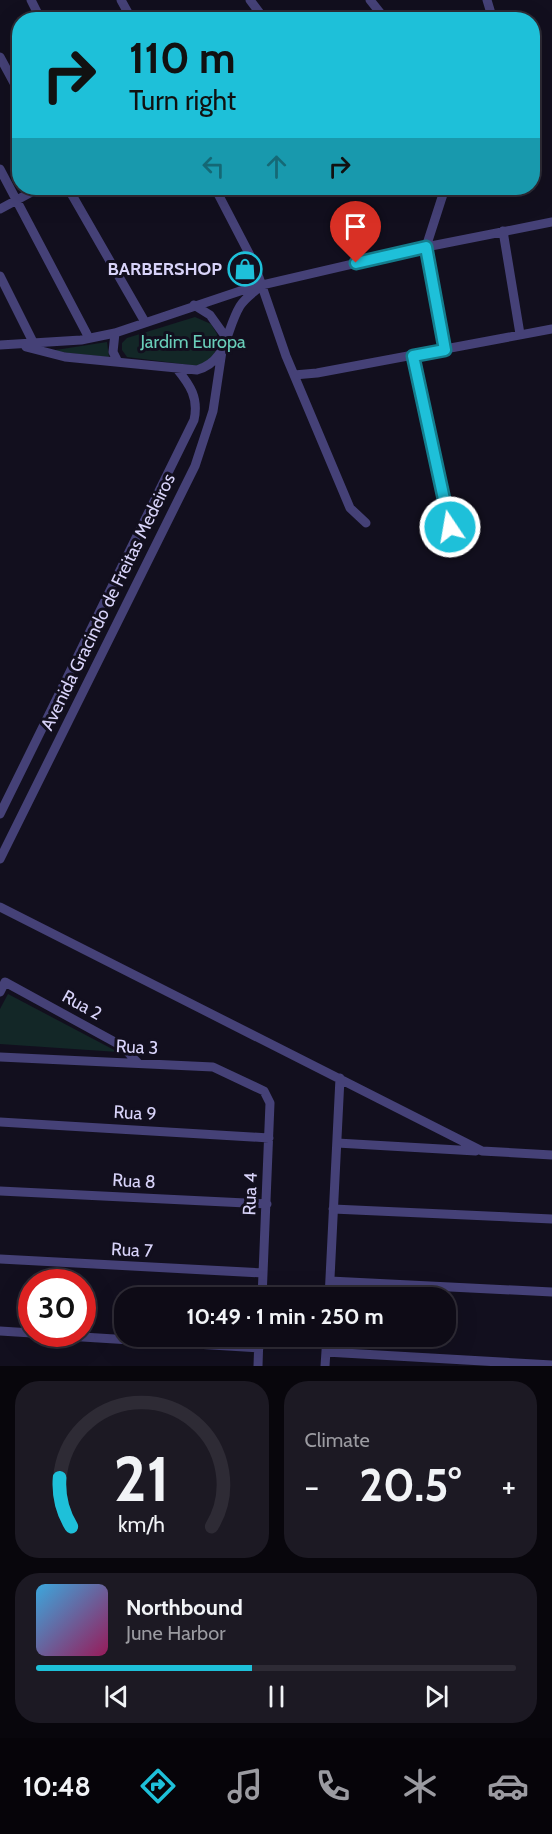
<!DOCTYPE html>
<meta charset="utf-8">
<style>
body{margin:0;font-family:Cabin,sans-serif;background:#1c1923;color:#f1f3f6;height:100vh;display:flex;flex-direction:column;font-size:22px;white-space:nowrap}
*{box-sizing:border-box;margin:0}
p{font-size:20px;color:#9b9ba1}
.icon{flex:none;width:33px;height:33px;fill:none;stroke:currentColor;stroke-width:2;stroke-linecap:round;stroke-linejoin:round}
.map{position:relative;height:1366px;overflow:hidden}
.side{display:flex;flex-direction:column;gap:15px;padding:15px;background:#08060c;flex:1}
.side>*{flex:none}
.hud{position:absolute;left:12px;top:12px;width:528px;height:183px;border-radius:24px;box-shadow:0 6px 24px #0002,0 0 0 2px #2e2b35;background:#1ec0d9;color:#111;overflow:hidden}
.speed{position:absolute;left:18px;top:1269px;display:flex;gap:12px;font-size:30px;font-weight:700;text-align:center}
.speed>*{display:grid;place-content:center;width:78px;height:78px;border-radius:50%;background:#0e0b16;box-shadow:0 6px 24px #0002,0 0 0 2px #2e2b35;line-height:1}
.speed .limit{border:9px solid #d22;background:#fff;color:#111}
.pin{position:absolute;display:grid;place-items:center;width:51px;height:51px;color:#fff;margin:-62px -26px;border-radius:50% 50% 50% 0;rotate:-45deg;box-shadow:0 0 6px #0007}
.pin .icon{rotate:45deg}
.me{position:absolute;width:66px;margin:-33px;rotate:348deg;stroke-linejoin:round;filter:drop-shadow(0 0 4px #0008)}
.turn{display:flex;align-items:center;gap:21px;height:126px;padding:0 18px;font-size:27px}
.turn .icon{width:78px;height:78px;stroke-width:2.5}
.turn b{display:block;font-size:42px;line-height:51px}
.lanes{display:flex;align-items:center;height:57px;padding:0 18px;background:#0003;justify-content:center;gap:30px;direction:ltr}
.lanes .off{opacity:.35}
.big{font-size:45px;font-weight:700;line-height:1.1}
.side .tile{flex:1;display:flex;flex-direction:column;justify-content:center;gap:9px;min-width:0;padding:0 21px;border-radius:24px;background:#1c1923}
.side .dial{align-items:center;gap:0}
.dial svg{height:156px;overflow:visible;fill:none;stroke:#2e2b35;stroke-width:7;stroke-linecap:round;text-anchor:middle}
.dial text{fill:#f1f3f6;stroke:none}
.song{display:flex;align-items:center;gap:18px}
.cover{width:72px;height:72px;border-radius:9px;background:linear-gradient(135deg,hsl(200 70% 55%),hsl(330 70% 35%))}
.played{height:6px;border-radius:3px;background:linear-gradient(90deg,#1ec0d9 45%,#2e2b35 45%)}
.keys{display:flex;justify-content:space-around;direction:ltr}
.heat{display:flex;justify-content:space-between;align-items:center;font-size:33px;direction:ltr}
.side .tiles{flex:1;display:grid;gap:15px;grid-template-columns:1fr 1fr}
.tile:last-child{grid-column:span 2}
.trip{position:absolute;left:114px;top:1287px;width:342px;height:60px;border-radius:24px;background:#0e0b16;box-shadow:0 6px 24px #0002,0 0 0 2px #2e2b35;font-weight:700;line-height:60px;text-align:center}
.dock{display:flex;height:96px;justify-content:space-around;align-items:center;background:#060409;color:#9b9ba1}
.dock .icon{width:42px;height:42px}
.dock .selected{color:#1ec0d9}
.dock b{font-size:27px;color:#f1f3f6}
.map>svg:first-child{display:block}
.green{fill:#132727}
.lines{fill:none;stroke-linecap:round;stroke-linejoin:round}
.street{stroke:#454177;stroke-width:9}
.route-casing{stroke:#147d8d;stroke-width:15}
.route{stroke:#1ec0d9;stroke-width:10}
.labels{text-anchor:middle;stroke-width:6;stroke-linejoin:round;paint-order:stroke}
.poi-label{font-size:18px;font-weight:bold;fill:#d8d3f9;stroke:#120f1e;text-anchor:end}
.park-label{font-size:18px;fill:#69ceb9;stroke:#120f1e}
.street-label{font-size:18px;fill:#d8d3f9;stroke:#120f1e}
</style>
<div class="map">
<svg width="552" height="1366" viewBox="0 0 552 1366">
<rect width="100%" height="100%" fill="#120f1e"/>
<path class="green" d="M 195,317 L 211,324 L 217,334 L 216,350 L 211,359 L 198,366 L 127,357 L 122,350 L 122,343 L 127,338 Z
M 107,342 L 109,357 L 49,351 Z
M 8,994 L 118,1052 L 0,1044 L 0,1009 Z"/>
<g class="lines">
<path class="street" d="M 31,0 L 41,20
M 121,0 L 132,20
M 250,0 L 265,20
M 370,0 L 386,20
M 487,0 L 493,20
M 0,57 L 20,94
M 532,123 L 534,122
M 0,169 L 89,338
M 68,188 L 145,322
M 215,188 L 254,263 L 286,356 L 350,508 L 366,523
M 445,188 L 426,247 L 445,350
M 0,209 L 39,188
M 503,231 L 520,334
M 0,276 L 34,344
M 194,305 L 210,315 L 225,336
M 115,333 L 113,352 L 118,362
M 0,345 L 81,340 L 115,333 L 249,288 L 426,247 L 552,222
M 26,347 L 65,357 L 197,370 C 228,361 225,331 240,306 C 245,298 254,292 261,286
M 413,356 L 450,527
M 294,375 L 317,373 L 552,329
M 0,814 L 194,420 C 199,398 190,385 177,369
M 0,859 L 195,466 L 213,411 L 222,351
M 0,907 L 482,1151 L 552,1155
M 0,992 L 5,982 L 122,1046 L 138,1063
M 0,1057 L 213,1067 L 264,1091 L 270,1103 L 262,1298
M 0,1122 L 269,1138
M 337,1143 L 476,1151
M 0,1191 L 267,1204
M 333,1209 L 552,1219
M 0,1259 L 263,1273
M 330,1281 L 552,1292
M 329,1298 L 340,1078
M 0,1331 L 32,1333
M 34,1334 L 259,1348
M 326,1352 L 552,1365
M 258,1366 L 259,1336
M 325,1366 L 327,1336"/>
</g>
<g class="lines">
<g class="route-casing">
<path id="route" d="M 356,263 L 426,247 L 445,350 L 413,356 L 450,527"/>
</g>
<use href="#route" class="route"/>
</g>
<defs>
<g id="shop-ring" transform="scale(1.725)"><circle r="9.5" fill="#120f1e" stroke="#1ec0d9" stroke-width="1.5"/><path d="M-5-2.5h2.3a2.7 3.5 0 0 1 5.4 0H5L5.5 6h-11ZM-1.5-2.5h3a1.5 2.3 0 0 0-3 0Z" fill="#1ec0d9"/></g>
</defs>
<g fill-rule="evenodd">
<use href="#shop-ring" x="245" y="269"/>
</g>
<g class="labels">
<g class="poi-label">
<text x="222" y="275">BARBERSHOP</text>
</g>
<g class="park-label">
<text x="193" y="348">Jardim Europa</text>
</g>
<g class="street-label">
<text transform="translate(108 602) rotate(-64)" y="6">Avenida Gracindo de Freitas Medeiros</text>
<text transform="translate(82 1005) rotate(29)" y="6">Rua 2</text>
<text transform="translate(137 1047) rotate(3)" y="6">Rua 3</text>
<text transform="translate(135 1113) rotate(3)" y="6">Rua 9</text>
<text transform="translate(134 1181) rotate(3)" y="6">Rua 8</text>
<text transform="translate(250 1194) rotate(-88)" y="6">Rua 4</text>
<text transform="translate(132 1250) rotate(3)" y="6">Rua 7</text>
</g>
</g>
</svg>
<div class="speed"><div class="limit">30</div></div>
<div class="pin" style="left:356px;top:263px;background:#d93025"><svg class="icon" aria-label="arrive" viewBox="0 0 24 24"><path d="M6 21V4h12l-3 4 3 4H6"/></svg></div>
<svg class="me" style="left:450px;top:527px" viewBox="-20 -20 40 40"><circle r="17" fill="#1ec0d9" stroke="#fff" stroke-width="3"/><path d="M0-11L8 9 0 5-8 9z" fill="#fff"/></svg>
<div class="trip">10:49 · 1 min · 250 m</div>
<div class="hud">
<div class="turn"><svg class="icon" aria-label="right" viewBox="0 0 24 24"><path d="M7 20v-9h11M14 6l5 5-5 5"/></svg><div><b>110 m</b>Turn right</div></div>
<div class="lanes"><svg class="icon off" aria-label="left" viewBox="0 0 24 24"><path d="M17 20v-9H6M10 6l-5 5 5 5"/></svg><svg class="icon off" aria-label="ahead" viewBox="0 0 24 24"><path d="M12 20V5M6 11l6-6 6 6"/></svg><svg class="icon" aria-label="right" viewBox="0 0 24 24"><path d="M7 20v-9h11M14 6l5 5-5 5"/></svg></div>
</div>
</div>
<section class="side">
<div class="tiles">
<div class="tile dial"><svg viewBox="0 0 100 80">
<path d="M14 69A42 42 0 1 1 86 69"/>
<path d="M14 69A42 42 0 0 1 8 44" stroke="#1ec0d9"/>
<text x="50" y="56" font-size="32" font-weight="700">21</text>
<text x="50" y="72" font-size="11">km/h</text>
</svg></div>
<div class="tile"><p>Climate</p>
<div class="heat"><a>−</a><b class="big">20.5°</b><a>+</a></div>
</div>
<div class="tile">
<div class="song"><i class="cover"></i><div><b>Northbound</b><p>June Harbor</p></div></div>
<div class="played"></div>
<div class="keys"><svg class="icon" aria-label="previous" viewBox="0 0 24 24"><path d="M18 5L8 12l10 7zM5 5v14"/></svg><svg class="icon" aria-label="pause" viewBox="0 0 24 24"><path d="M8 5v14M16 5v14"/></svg><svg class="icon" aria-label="next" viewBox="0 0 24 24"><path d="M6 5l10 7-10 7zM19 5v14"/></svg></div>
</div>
</div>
</section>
<nav class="dock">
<b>10:48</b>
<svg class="icon selected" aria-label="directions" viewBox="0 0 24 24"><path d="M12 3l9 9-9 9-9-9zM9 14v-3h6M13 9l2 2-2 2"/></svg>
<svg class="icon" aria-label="music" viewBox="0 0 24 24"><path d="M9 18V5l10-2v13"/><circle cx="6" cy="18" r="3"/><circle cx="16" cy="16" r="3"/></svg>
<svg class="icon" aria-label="phone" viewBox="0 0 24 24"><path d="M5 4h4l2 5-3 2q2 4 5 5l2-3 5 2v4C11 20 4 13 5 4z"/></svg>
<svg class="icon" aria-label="climate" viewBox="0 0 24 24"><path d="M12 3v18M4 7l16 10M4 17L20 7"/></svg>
<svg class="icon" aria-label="car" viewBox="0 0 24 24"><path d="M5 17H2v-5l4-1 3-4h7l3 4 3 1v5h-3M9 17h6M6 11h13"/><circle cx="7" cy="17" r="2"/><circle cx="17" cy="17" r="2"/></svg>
</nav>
